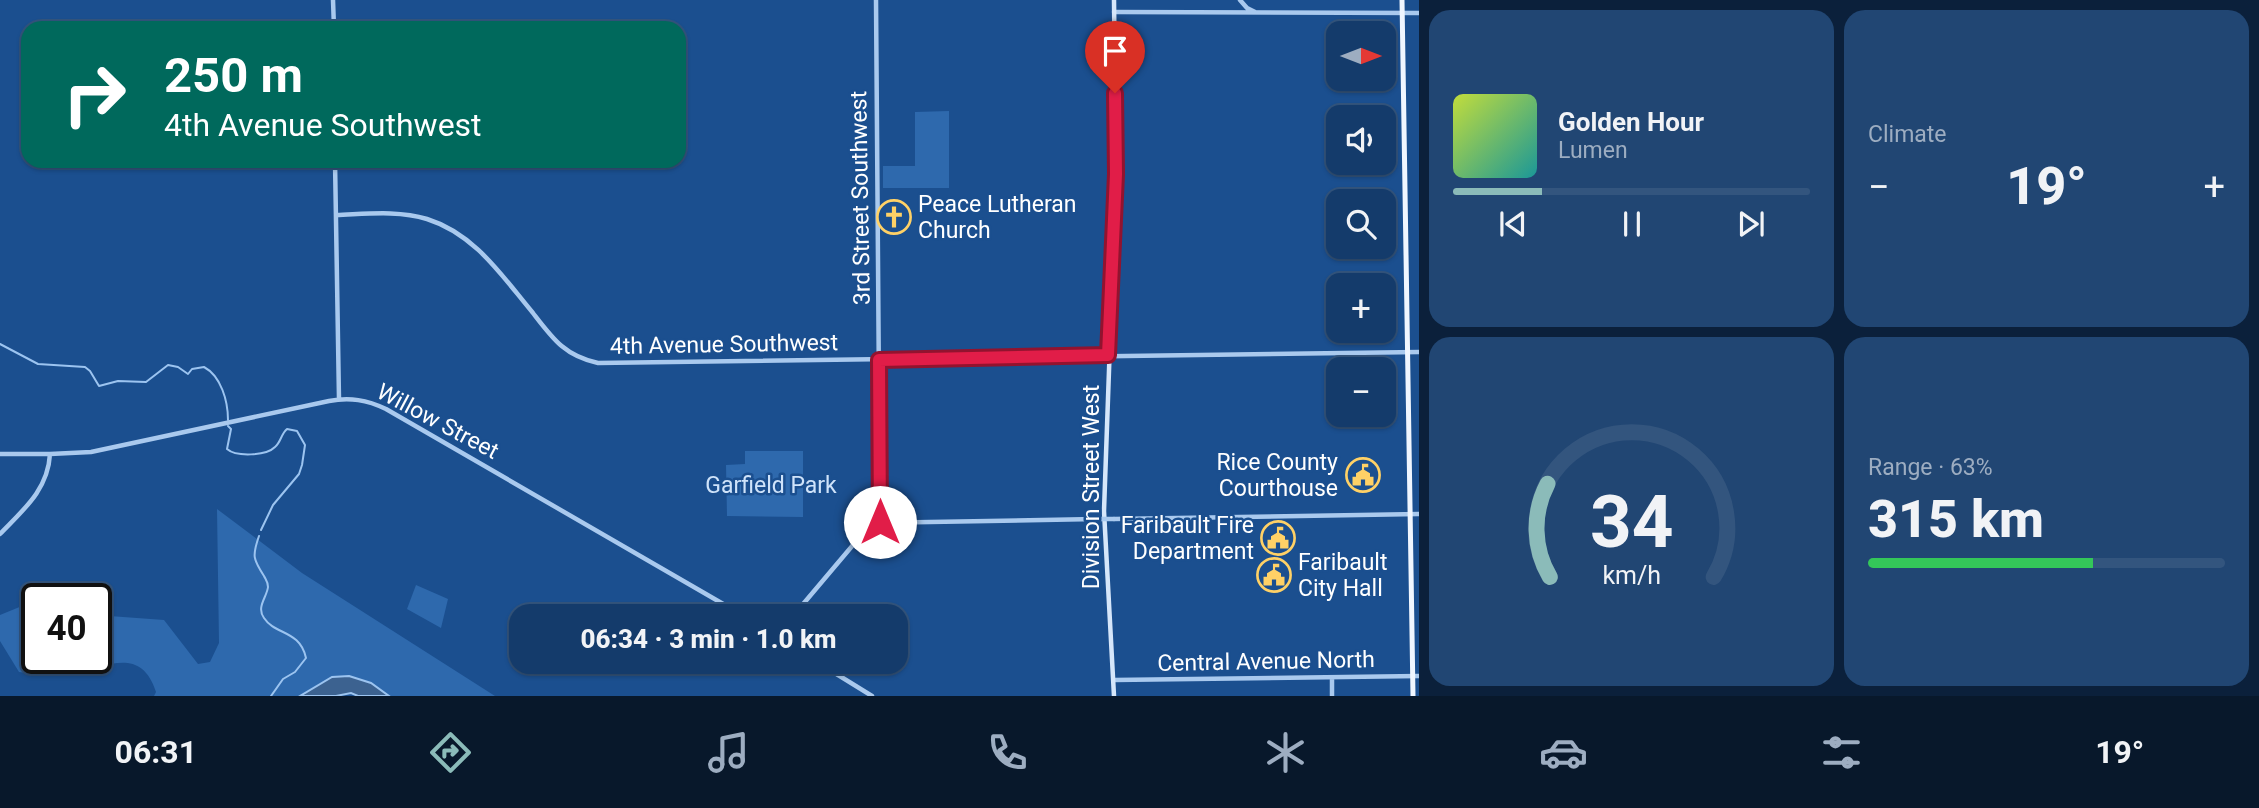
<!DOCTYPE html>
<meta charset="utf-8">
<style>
body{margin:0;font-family:Roboto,sans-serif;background:#214673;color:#f1f3f6;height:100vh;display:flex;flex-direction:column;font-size:26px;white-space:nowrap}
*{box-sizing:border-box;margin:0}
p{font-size:23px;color:#9dadc1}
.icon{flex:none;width:38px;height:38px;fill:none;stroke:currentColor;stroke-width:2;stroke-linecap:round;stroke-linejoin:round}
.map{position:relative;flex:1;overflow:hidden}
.sheet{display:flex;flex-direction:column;gap:10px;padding:10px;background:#0b203b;width:840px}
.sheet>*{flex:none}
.guide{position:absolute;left:21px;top:21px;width:665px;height:147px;border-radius:21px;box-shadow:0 2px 5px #0004,0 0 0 2px #33557e;background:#00695c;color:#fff;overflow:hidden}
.needle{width:46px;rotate:90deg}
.fabs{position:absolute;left:1326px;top:21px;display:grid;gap:14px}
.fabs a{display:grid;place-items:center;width:70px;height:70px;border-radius:14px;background:#143b6b;box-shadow:0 2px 5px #0004,0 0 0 2px #33557e;font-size:35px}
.speed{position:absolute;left:21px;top:583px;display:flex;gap:14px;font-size:35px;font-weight:700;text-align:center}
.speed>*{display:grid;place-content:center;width:91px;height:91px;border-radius:50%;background:#143b6b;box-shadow:0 2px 5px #0004,0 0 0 2px #33557e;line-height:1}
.speed .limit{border:4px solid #111;border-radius:10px;background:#fff;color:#111}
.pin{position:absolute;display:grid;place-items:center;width:60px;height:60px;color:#fff;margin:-72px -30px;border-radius:50% 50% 50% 0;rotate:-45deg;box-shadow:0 0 7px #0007}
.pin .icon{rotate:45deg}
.me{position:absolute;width:77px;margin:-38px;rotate:0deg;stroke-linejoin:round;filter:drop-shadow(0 0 5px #0008)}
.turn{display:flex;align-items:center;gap:24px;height:147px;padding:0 28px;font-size:32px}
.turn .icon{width:91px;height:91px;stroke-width:2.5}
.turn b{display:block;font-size:49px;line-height:60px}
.big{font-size:52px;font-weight:800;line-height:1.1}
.sheet .tile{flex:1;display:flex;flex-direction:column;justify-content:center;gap:10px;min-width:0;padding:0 24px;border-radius:21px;background:#214673}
.sheet .dial{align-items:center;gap:0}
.dial svg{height:182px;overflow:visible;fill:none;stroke:#33557e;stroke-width:7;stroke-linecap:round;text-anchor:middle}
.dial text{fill:#f1f3f6;stroke:none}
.song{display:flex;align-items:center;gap:21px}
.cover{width:84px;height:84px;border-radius:10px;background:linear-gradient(135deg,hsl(70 70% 55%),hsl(180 70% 35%))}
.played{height:7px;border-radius:4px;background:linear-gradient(90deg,#8bbbb9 25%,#33557e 25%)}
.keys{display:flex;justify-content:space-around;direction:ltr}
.heat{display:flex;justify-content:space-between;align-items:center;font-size:38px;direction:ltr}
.charge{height:10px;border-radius:5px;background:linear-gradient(90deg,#34c759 63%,#33557e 0)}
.sheet .tiles{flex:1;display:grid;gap:10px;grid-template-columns:repeat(2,1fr)}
.trip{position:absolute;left:509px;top:604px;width:399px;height:70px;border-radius:21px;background:#143b6b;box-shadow:0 2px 5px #0004,0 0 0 2px #33557e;font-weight:800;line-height:70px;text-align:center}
.tab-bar{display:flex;height:112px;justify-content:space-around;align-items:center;background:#08182b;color:#9dadc1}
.tab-bar .icon{width:49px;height:49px}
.tab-bar .current{color:#8bbbb9}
.tab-bar b{font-size:32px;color:#f1f3f6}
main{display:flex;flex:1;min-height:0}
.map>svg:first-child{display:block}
.green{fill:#2e69ad}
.water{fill:#3c6290;stroke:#9cc4f0;stroke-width:2}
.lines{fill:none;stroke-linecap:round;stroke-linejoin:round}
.stream{stroke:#9cc4f0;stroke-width:2}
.tertiary{stroke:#a9c9ee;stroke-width:4.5}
.secondary{stroke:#d6e6fa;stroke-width:4.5}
.primary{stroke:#f0f6ff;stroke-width:5}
.tertiary-bridge{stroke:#a9c9ee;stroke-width:4.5}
.route-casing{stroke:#92132f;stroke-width:18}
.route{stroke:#e11d48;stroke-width:12}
.labels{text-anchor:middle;stroke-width:5;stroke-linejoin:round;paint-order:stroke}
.street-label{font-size:23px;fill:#fff;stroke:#1b4f8f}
.poi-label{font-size:23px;fill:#fff;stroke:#1b4f8f;text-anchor:start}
.park-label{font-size:23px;fill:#cfe3fa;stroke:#1b4f8f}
</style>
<main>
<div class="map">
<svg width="1419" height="696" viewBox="0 0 1419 696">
<rect width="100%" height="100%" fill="#1b4f8f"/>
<path class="green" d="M 949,111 L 949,188 L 883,188 L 883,166 L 915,166 L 915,112 Z
M 745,451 L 803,451 L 803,517 L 727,516 L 726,465 L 745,464 Z
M 217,509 L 302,573 L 495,696 L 389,696 L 371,683 L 349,676 L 320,683 L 300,696 L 154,696 L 156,692 C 141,646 108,667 74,672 C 54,675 39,675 19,672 L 0,641 L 0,615 L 22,606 L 30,638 L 37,641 L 37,658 L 96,658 L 96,615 L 164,620 L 198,664 L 210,662 L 219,643 Z
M 416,585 L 448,599 L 441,628 L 407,609 Z"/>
<path class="water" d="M 349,676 L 371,683 L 389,696 L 358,696 L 351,693 L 336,696 L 300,696 L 332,677 Z"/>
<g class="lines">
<path class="stream" d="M 0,344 L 38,364 L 85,367 L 90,371 L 99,386 L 118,381 L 146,382 L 168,365 L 178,367 L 188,374 L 192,369 L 204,367 C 221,376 228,401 228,420
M 228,426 L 231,429 L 227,449 C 236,457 266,456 275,447 C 281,442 281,434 287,429 L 297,431 L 305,445 L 302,465 L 299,474 L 273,505 L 261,530
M 259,536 C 252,556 253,559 264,576 C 266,580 268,582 268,587 C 267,597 256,607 264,618 C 275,635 300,630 306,658 L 295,672 L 283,679 L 271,696"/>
<path class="tertiary" d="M 333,0 L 334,28
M 876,0 L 880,522
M 1240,0 L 1247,8 L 1255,12
M 1114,12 L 1419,13
M 335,161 L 339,399
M 336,215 C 366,214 398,210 427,219 C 475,234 502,276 533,313 C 553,339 565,356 598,363 L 1419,352
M 0,454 L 50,454 L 91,452 L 329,401 C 350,397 367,400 386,409 L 744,616
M 1114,519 L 1419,514
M 871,523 L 1096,519
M 0,534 C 23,510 48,490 50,454
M 793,616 L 880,513
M 817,662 L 872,696
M 1114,680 L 1419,676
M 1332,696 L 1332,678"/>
<path class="secondary" d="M 1114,0 L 1116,174 L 1104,511 L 1114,696"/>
<path class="primary" d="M 1402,0 L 1413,696"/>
<path class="tertiary-bridge" d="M 1096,519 L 1114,519"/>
</g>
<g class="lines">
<g class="route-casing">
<path id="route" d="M 880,522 L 879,360 L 1108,355 L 1116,174 L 1115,93"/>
</g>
<use href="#route" class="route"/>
</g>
<defs>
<g id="church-ring" transform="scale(1.75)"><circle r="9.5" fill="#1b4f8f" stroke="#ffd166" stroke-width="1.5"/><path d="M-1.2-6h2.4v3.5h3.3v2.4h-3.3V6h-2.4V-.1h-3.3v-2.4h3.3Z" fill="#ffd166"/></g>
<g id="civic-ring" transform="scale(1.75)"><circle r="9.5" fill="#1b4f8f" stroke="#ffd166" stroke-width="1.5"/><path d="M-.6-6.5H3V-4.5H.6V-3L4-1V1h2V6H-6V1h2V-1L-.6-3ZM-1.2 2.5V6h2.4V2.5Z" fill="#ffd166"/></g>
</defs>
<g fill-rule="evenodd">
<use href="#church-ring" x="894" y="217"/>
<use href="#civic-ring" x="1363" y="475"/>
<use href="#civic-ring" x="1278" y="538"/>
<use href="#civic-ring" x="1274" y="575"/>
</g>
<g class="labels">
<g class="street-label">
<text transform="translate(860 198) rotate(-91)" y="8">3rd Street Southwest</text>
<text transform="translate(724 344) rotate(-1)" y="8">4th Avenue Southwest</text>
<text transform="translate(438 421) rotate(28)" y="8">Willow Street</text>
<text transform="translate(1091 487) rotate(-90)" y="8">Division Street West</text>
<text transform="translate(1266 661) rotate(-1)" y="8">Central Avenue North</text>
</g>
<g class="poi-label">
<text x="918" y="212">Peace Lutheran<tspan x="918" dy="26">Church</tspan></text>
<text x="1338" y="470" text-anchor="end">Rice County<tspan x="1338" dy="26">Courthouse</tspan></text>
<text x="1254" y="533" text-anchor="end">Faribault Fire<tspan x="1254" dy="26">Department</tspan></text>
<text x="1298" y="570">Faribault<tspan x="1298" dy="26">City Hall</tspan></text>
</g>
<g class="park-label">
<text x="771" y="493">Garfield Park</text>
</g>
</g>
</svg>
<div class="fabs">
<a><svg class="needle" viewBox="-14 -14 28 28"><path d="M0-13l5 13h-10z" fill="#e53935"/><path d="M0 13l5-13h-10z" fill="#9dadc1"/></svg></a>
<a><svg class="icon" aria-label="sound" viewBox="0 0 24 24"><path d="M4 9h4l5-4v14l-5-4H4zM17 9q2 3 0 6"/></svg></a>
<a><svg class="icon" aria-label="search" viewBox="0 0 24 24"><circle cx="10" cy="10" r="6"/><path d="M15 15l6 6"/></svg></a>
<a>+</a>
<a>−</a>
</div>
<div class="speed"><div class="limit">40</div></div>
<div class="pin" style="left:1115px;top:93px;background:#d93025"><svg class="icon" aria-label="arrive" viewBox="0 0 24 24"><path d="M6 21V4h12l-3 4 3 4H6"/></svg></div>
<svg class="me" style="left:880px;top:522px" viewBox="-20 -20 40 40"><circle r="19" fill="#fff"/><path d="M0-13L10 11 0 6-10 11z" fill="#e11d48"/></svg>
<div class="trip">06:34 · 3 min · 1.0 km</div>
<div class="guide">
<div class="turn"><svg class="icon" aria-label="right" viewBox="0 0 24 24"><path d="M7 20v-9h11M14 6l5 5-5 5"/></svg><div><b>250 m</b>4th Avenue Southwest</div></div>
</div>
</div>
<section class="sheet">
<div class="tiles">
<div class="tile">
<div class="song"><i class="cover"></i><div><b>Golden Hour</b><p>Lumen</p></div></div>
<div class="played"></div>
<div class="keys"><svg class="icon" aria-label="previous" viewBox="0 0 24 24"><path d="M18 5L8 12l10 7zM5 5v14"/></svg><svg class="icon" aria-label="pause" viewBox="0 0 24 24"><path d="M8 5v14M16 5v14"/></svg><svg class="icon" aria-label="next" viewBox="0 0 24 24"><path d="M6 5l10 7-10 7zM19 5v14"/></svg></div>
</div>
<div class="tile"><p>Climate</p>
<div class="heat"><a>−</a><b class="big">19°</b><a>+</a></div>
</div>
<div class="tile dial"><svg viewBox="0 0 100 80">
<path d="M14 69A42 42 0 1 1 86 69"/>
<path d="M14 69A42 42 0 0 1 13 28" stroke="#8bbbb9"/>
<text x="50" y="56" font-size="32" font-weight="700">34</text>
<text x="50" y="72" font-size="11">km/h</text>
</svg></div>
<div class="tile"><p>Range · 63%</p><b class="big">315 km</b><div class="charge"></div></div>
</div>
</section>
</main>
<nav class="tab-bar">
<b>06:31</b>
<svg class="icon current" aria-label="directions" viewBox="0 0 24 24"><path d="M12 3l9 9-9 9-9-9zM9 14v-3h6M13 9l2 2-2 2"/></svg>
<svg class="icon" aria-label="music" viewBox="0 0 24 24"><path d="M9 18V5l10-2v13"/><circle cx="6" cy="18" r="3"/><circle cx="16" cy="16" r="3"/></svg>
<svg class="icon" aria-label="phone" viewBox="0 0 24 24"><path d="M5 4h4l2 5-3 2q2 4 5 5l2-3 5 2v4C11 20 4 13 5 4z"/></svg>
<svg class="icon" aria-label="climate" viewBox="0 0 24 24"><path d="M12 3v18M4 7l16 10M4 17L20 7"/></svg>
<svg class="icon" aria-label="car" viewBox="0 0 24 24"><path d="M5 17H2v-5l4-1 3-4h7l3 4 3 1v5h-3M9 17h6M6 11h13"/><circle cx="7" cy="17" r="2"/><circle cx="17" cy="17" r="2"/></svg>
<svg class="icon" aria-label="filters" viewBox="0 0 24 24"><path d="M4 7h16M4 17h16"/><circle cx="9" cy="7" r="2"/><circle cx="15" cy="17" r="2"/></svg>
<b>19°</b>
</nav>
